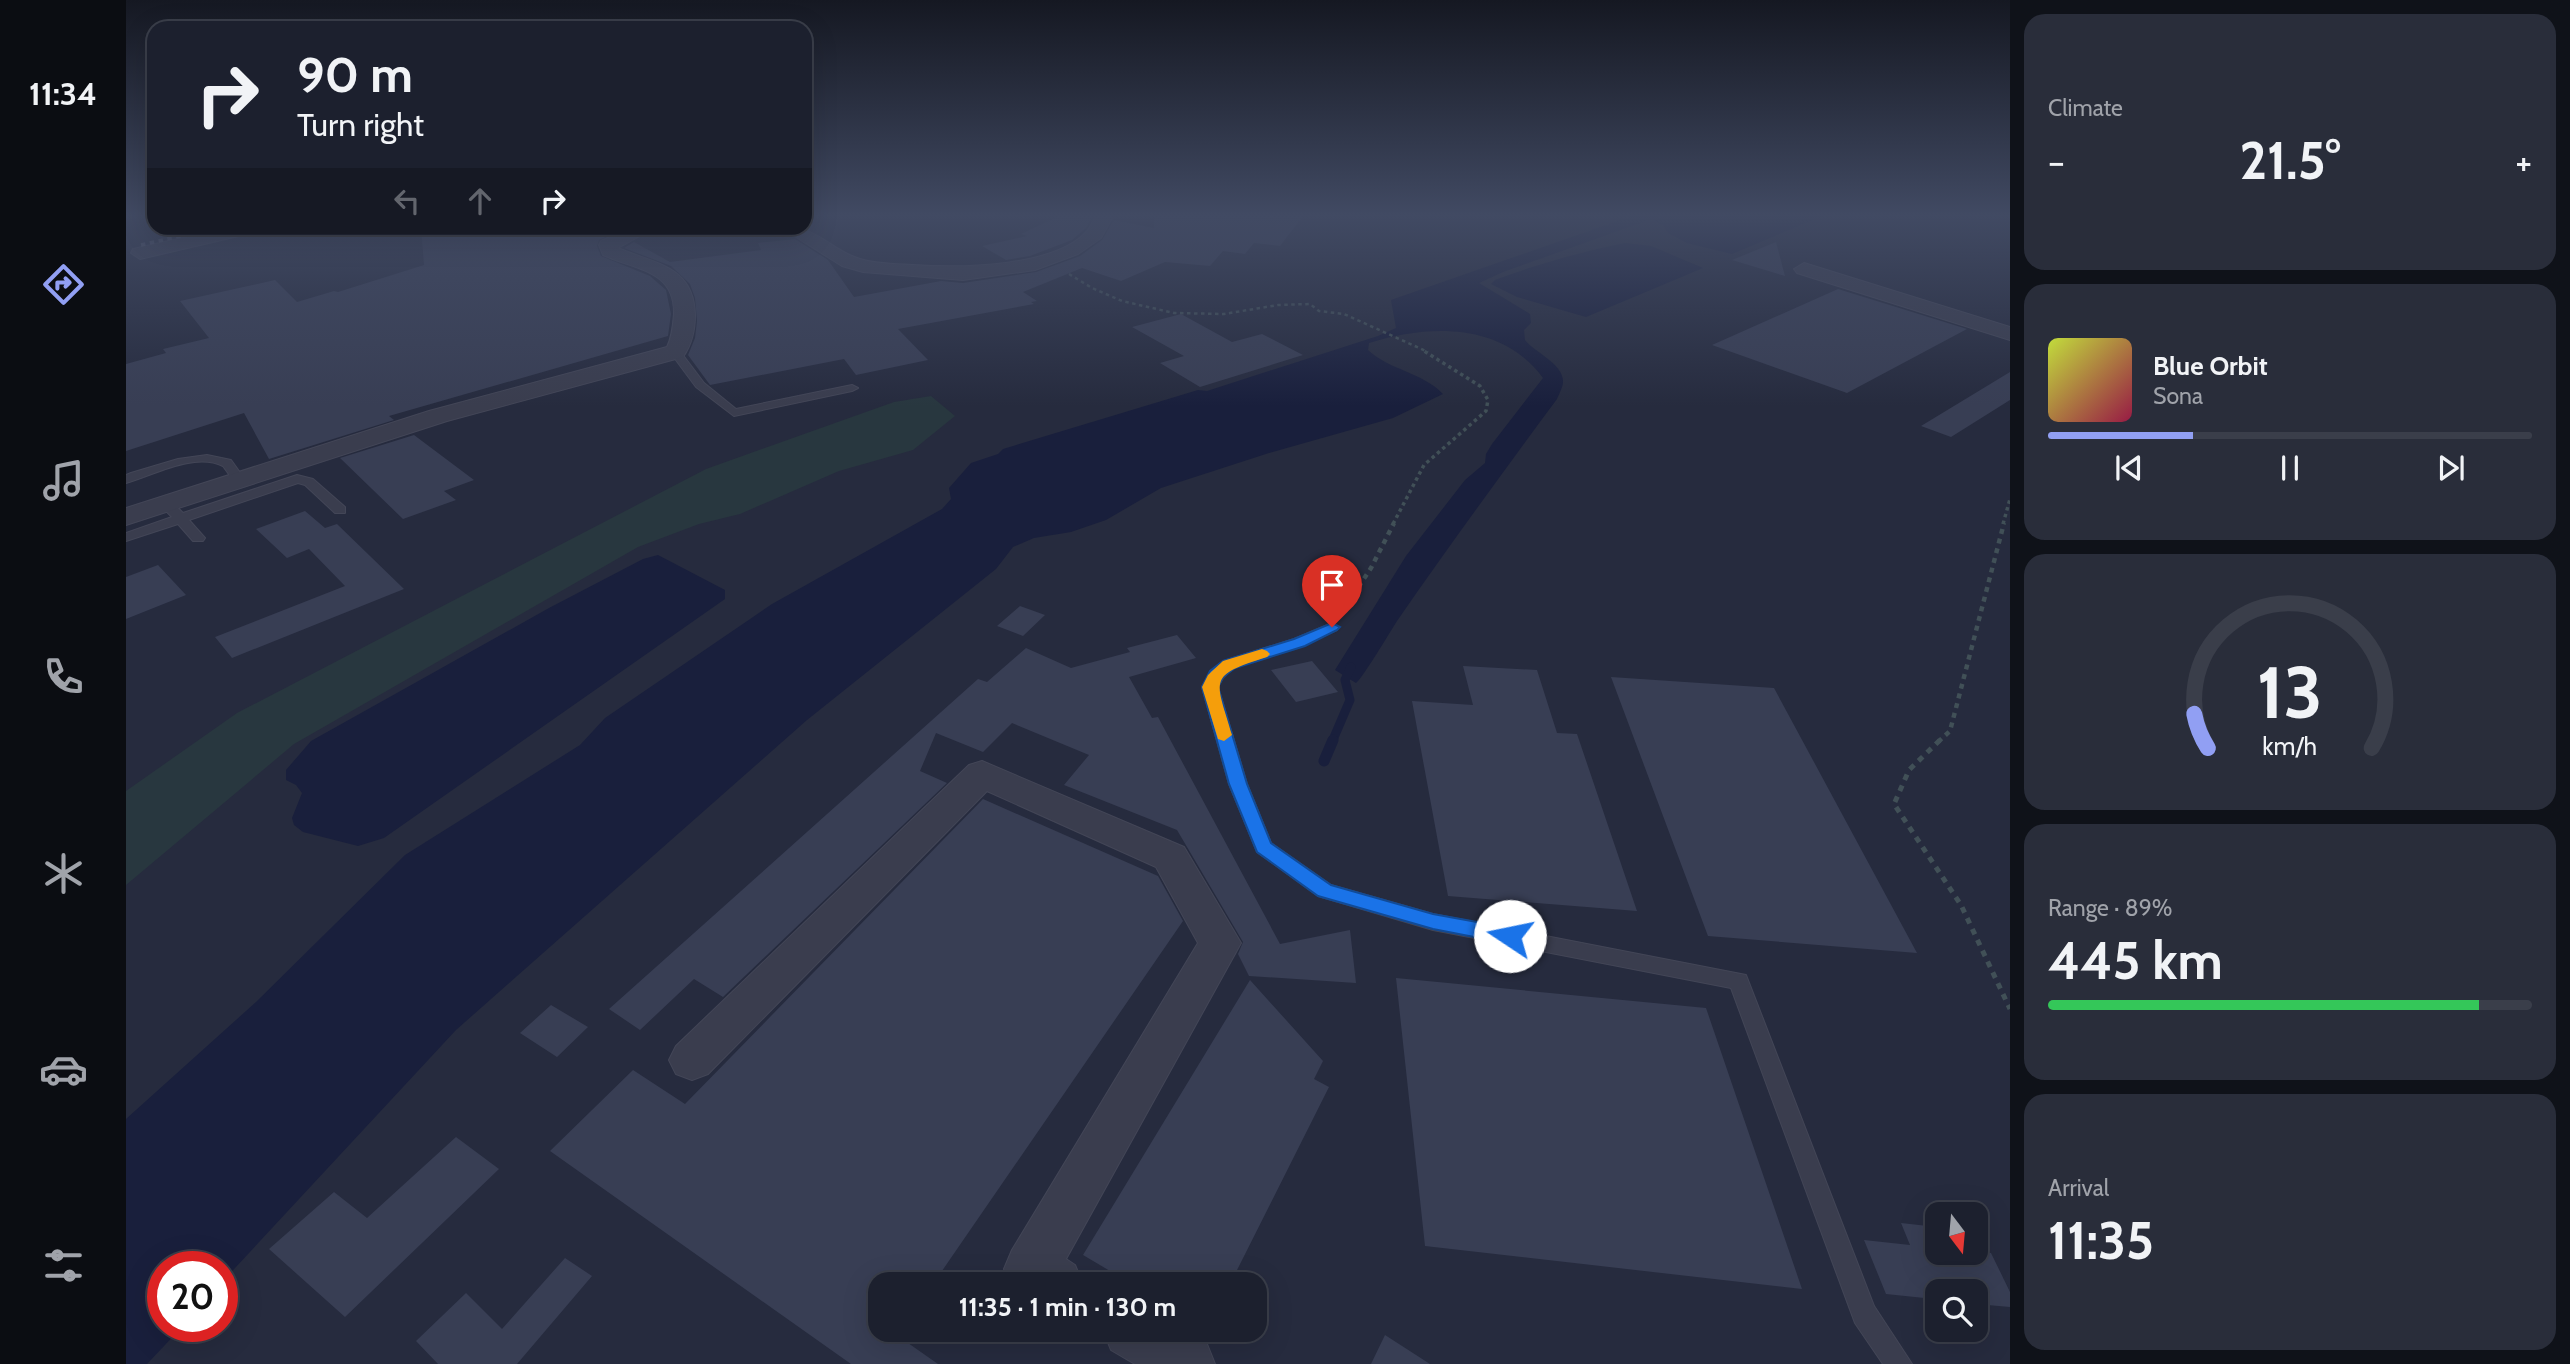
<!DOCTYPE html>
<meta charset="utf-8">
<style>
body{margin:0;font-family:Cabin,sans-serif;background:#292d3a;color:#f1f3f6;height:100vh;display:flex;flex-direction:column;font-size:26px;white-space:nowrap}
*{box-sizing:border-box;margin:0}
p{font-size:23px;color:#a0a3aa}
.icon{flex:none;width:38px;height:38px;fill:none;stroke:currentColor;stroke-width:2;stroke-linecap:round;stroke-linejoin:round}
.map{position:relative;flex:1;overflow:hidden}
.panel{display:flex;flex-direction:column;gap:14px;padding:14px;background:#0f1219;width:560px}
.panel>*{flex:none}
.top-card{position:absolute;left:21px;top:21px;width:665px;height:214px;border-radius:21px;box-shadow:0 7px 28px #0002,0 0 0 2px #3a3e4a;background:#1c202e;color:#f1f3f6;overflow:hidden}
.needle{width:46px;rotate:164deg}
.controls{position:absolute;left:1799px;top:1202px;display:grid;gap:14px}
.controls a{display:grid;place-items:center;width:63px;height:63px;border-radius:14px;background:#1c202e;box-shadow:0 7px 28px #0002,0 0 0 2px #3a3e4a;font-size:35px}
.speed{position:absolute;left:21px;top:1251px;display:flex;gap:14px;font-size:35px;font-weight:700;text-align:center}
.speed>*{display:grid;place-content:center;width:91px;height:91px;border-radius:50%;background:#1c202e;box-shadow:0 7px 28px #0002,0 0 0 2px #3a3e4a;line-height:1}
.speed .limit{border:10px solid #d22;background:#fff;color:#111}
.pin{position:absolute;display:grid;place-items:center;width:60px;height:60px;color:#fff;margin:-72px -30px;border-radius:50% 50% 50% 0;rotate:-45deg;box-shadow:0 0 7px #0007}
.pin .icon{rotate:45deg}
.me{position:absolute;width:77px;margin:-38px;rotate:281deg;stroke-linejoin:round;filter:drop-shadow(0 0 5px #0008)}
.turn{display:flex;align-items:center;gap:24px;height:147px;padding:0 35px;font-size:32px}
.turn .icon{width:91px;height:91px;stroke-width:2.5}
.turn b{display:block;font-size:49px;line-height:60px}
.lanes{display:flex;align-items:center;height:66px;padding:0 35px;background:#0003;justify-content:center;gap:35px;direction:ltr}
.lanes .off{opacity:.35}
.big{font-size:52px;font-weight:700;line-height:1.1}
.panel .tile{flex:1;display:flex;flex-direction:column;justify-content:center;gap:10px;min-width:0;padding:0 24px;border-radius:21px;background:#292d3a}
.panel .dial{align-items:center;gap:0}
.dial svg{height:182px;overflow:visible;fill:none;stroke:#3a3e4a;stroke-width:7;stroke-linecap:round;text-anchor:middle}
.dial text{fill:#f1f3f6;stroke:none}
.song{display:flex;align-items:center;gap:21px}
.cover{width:84px;height:84px;border-radius:10px;background:linear-gradient(135deg,hsl(70 70% 55%),hsl(340 70% 35%))}
.played{height:7px;border-radius:4px;background:linear-gradient(90deg,#919ff3 30%,#3a3e4a 30%)}
.keys{display:flex;justify-content:space-around;direction:ltr}
.heat{display:flex;justify-content:space-between;align-items:center;font-size:38px;direction:ltr}
.charge{height:10px;border-radius:5px;background:linear-gradient(90deg,#34c759 89%,#3a3e4a 0)}
.trip{position:absolute;left:742px;top:1272px;width:399px;height:70px;border-radius:21px;background:#1c202e;box-shadow:0 7px 28px #0002,0 0 0 2px #3a3e4a;font-weight:700;line-height:70px;text-align:center}
main{display:flex;flex:1;min-height:0}
.dock{display:flex;flex-direction:column;width:126px;justify-content:space-around;align-items:center;background:#0b0d12;color:#a0a3aa}
.dock .icon{width:49px;height:49px}
.dock .selected{color:#919ff3}
.dock b{font-size:32px;color:#f1f3f6}
.map>svg:first-child{display:block}
.green{fill:#28373f}
.water{fill:#191f3c}
.lines{fill:none;stroke-linecap:round;stroke-linejoin:round}
.stream-far1{stroke:#191f3c;stroke-width:9}
.stream{stroke:#191f3c;stroke-width:11}
.building{fill:#383e54}
.lane-casing{stroke:#434657;stroke-width:2}
.street-casing{stroke:#434657;stroke-width:2}
.path-far3{stroke:#415057;stroke-width:2.5;stroke-dasharray:3.5 3.5;stroke-linecap:butt}
.path-far2{stroke:#415057;stroke-width:3.5;stroke-dasharray:3.5 3.5;stroke-linecap:butt}
.path-far1{stroke:#415057;stroke-width:4.5;stroke-dasharray:5 5;stroke-linecap:butt}
.path{stroke:#415057;stroke-width:5;stroke-dasharray:6 6;stroke-linecap:butt}
.lane{fill:#3a3d4e;fill-rule:evenodd}
.street{fill:#3a3d4e;fill-rule:evenodd}
.rail{stroke:#5c6075;stroke-width:3.5;stroke-dasharray:4.5 4.5;stroke-linecap:butt}
.route{fill:#1a73e8;stroke:#114b97;stroke-width:2}
.slow{fill:#f59e0b}
</style>
<main>
<nav class="dock">
<b>11:34</b>
<svg class="icon selected" aria-label="directions" viewBox="0 0 24 24"><path d="M12 3l9 9-9 9-9-9zM9 14v-3h6M13 9l2 2-2 2"/></svg>
<svg class="icon" aria-label="music" viewBox="0 0 24 24"><path d="M9 18V5l10-2v13"/><circle cx="6" cy="18" r="3"/><circle cx="16" cy="16" r="3"/></svg>
<svg class="icon" aria-label="phone" viewBox="0 0 24 24"><path d="M5 4h4l2 5-3 2q2 4 5 5l2-3 5 2v4C11 20 4 13 5 4z"/></svg>
<svg class="icon" aria-label="climate" viewBox="0 0 24 24"><path d="M12 3v18M4 7l16 10M4 17L20 7"/></svg>
<svg class="icon" aria-label="car" viewBox="0 0 24 24"><path d="M5 17H2v-5l4-1 3-4h7l3 4 3 1v5h-3M9 17h6M6 11h13"/><circle cx="7" cy="17" r="2"/><circle cx="17" cy="17" r="2"/></svg>
<svg class="icon" aria-label="filters" viewBox="0 0 24 24"><path d="M4 7h16M4 17h16"/><circle cx="9" cy="7" r="2"/><circle cx="15" cy="17" r="2"/></svg>
</nav>
<div class="map">
<svg width="1884" height="1364" viewBox="0 0 1884 1364">
<rect width="100%" height="100%" fill="#262b3e"/>
<path class="green" d="M 805,396 L 829,416 L 787,450 L 713,471 L 614,514 L 573,524 L 512,547 L 168,744 L 0,885 L 0,791 L 111,713 L 580,469 L 768,402 Z"/>
<path class="water" d="M 1506,216 L 1534,216 L 1377,272 L 1353,283 L 1404,314 L 1405,323 L 1398,330 L 1399,340 C 1408,352 1438,364 1437,382 C 1437,387 1433,394 1431,399 C 1377,472 1323,546 1271,621 C 1264,632 1236,679 1230,683 L 1209,670 L 1280,556 L 1339,480 L 1359,463 L 1360,454 L 1366,444 L 1417,378 C 1376,322 1303,324 1243,343 L 1242,350 C 1263,370 1296,372 1317,394 L 1267,418 L 1143,453 L 1035,488 L 980,520 L 945,532 L 908,538 L 887,547 L 870,569 L 681,720 L 330,1030 L 96,1282 L 96,1267 L 37,1267 L 37,1326 L 56,1327 L 21,1364 L 0,1364 L 0,1119 L 130,1002 L 279,855 L 454,745 L 479,718 L 646,604 L 816,509 L 825,499 L 823,488 L 845,463 L 872,454 L 877,449 L 1072,390 L 1081,391 L 1252,336 L 1270,328 L 1265,300 Z
M 1539,216 L 1696,216 L 1606,254 L 1561,243 L 1542,233 L 1537,225 L 1528,221 Z
M 1499,243 L 1525,246 L 1577,268 L 1460,317 L 1391,297 L 1365,284 L 1369,280 C 1412,264 1455,252 1499,243 Z
M 532,555 L 599,590 L 599,599 L 258,838 L 232,846 L 177,832 L 168,825 L 166,818 L 176,793 L 170,785 L 160,780 L 160,770 L 185,741 L 423,608 L 517,559 Z"/>
<g class="lines">
<path class="stream-far1" d="M 1206,742 L 1224,700 L 1219,680 L 1225,667"/>
<path class="stream" d="M 1198,761 L 1207,740"/>
</g>
<path class="building" d="M 933,216 L 967,216 L 960,228 L 946,240 L 904,256 L 880,260 L 856,246 L 901,236 L 895,234 Z
M 1028,216 L 1177,216 L 1154,246 L 1128,243 L 1119,254 L 1097,251 L 1084,266 L 1039,262 L 995,281 L 956,268 L 897,292 L 911,301 L 905,302 L 908,304 L 772,329 L 802,360 L 730,375 L 718,359 L 584,385 L 562,355 L 569,338 L 571,321 L 569,298 L 564,284 L 545,266 L 498,248 L 508,242 L 544,262 L 635,250 L 632,243 L 669,239 L 702,260 L 728,297 L 815,281 L 837,283 L 910,272 L 954,256 L 976,240 L 988,220 L 1028,228 Z
M 295,228 L 482,228 L 490,232 L 473,240 L 471,246 L 475,256 L 524,276 L 540,290 L 545,314 L 542,336 L 263,416 L 268,420 L 143,459 L 118,413 L 0,451 L 0,364 L 40,353 L 37,349 L 83,338 L 54,301 L 149,280 L 171,302 L 208,291 L 212,292 L 298,265 Z
M 1650,242 L 1659,276 L 1606,260 Z
M 1712,289 L 1841,329 L 1721,393 L 1586,345 Z
M 1055,314 L 1106,342 L 1136,334 L 1177,355 L 1074,387 L 1034,363 L 1058,356 L 1006,327 Z
M 1884,372 L 1884,400 L 1825,437 L 1795,426 Z
M 288,435 L 348,480 L 318,491 L 330,500 L 277,519 L 214,458 Z
M 179,511 L 199,528 L 211,524 L 278,589 L 106,658 L 89,637 L 219,586 L 183,549 L 161,558 L 130,529 Z
M 32,565 L 60,595 L 0,619 L 0,577 Z
M 894,606 L 919,615 L 897,636 L 871,626 Z
M 1051,635 L 1070,658 L 1003,677 L 1026,718 L 1032,717 L 1154,944 L 1224,930 L 1230,983 L 1123,976 L 1112,954 L 1117,942 L 1051,830 L 938,785 L 963,755 L 886,723 L 857,752 L 810,733 L 794,771 L 821,783 L 597,997 L 568,979 L 514,1030 L 483,1009 L 852,679 L 861,682 L 900,648 L 945,668 L 1004,652 L 1001,648 Z
M 1186,661 L 1212,692 L 1170,702 L 1145,670 Z
M 1337,666 L 1411,670 L 1431,733 L 1451,734 L 1511,911 L 1322,896 L 1286,701 L 1347,705 Z
M 1485,677 L 1648,688 L 1791,953 L 1582,936 Z
M 857,799 L 1032,876 L 1057,921 L 807,1284 L 754,1284 L 754,1330 L 775,1330 L 772,1336 L 812,1364 L 725,1364 L 424,1151 L 507,1070 L 559,1104 Z
M 1270,978 L 1580,1008 L 1676,1289 L 1299,1246 Z
M 1124,980 L 1197,1061 L 1188,1079 L 1203,1087 L 1104,1284 L 1006,1284 L 957,1255 Z
M 425,1005 L 462,1027 L 431,1057 L 394,1033 Z
M 330,1137 L 373,1169 L 219,1317 L 143,1249 L 208,1192 L 241,1218 Z
M 1775,1223 L 1811,1227 L 1811,1253 L 1865,1253 L 1884,1292 L 1884,1307 L 1850,1304 L 1850,1292 L 1811,1292 L 1811,1307 L 1808,1299 L 1760,1294 L 1738,1240 L 1784,1245 Z
M 439,1258 L 466,1276 L 391,1364 L 312,1364 L 290,1341 L 340,1293 L 376,1329 Z
M 1259,1335 L 1304,1364 L 1245,1364 Z"/>
<g class="lines">
<g class="lane-casing">
<path id="lane" d="M 545,350 L 553,350 L 578,383 L 610,409 L 726,385 L 732,388 L 726,391 L 608,416 L 570,387 L 544,352 Z
M 81,455 L 105,460 L 120,481 L 118,484 L 110,484 L 97,466 C 68,452 28,475 0,483 L 0,475 L 5,473 L 52,459 Z
M 171,475 L 187,479 L 219,507 L 219,513 L 209,513 L 179,485 L 172,483 L 63,520 L 79,538 L 77,541 L 67,541 L 52,524 L 0,541 L 0,533 L 46,517 L 40,511 L 42,508 L 52,508 L 57,513 Z
M 1206,623 L 1213,627 L 1211,630 L 1178,645 L 1108,667 L 1097,678 L 1092,687 L 1121,784 L 1145,843 L 1205,885 L 1307,914 L 1620,975 L 1748,1306 L 1786,1364 L 1757,1364 L 1729,1323 L 1605,988 L 1307,930 L 1192,896 L 1131,852 L 1129,847 L 1103,784 L 1076,687 L 1084,672 L 1098,661 L 1168,639 Z"/>
</g>
<g class="street-casing">
<path id="street" d="M 970,216 L 987,216 L 975,238 L 952,254 L 909,270 L 837,280 L 737,272 L 716,266 L 656,228 C 691,225 704,250 734,259 C 751,264 769,264 787,265 C 832,268 931,268 962,230 C 965,226 967,220 970,216 Z
M 102,228 L 133,228 L 130,232 L 14,259 L 5,253 L 7,249 Z
M 505,228 L 528,228 L 492,248 C 528,264 568,265 569,315 C 569,331 566,344 557,357 L 321,421 L 0,525 L 0,508 L 303,411 L 541,347 C 546,337 547,326 548,314 C 549,270 510,270 477,255 L 473,245 L 475,241 Z
M 1678,263 L 1884,327 L 1884,340 L 1671,273 L 1668,269 Z
M 856,761 L 1058,847 L 1115,943 L 940,1259 L 949,1265 L 957,1284 L 885,1284 L 878,1269 L 886,1250 L 1072,943 L 1030,867 L 861,791 L 582,1074 L 566,1080 L 550,1074 L 543,1060 L 550,1046 L 843,765 Z
M 977,1330 L 1057,1330 L 1081,1344 L 1089,1364 L 1009,1364 L 985,1350 Z"/>
</g>
<path class="path-far3" d="M 943,274 L 966,288 L 996,301 L 1048,313 L 1098,314 L 1152,305 L 1184,304 L 1193,311 L 1218,314 L 1302,352"/>
<path class="path-far2" d="M 1267,524 L 1298,465 L 1360,411 L 1362,400 L 1354,386 L 1298,351
M 1877,524 L 1884,499"/>
<path class="path-far1" d="M 1216,612 L 1245,568 L 1268,523
M 1812,742 L 1824,731 L 1878,523"/>
<path class="path" d="M 1814,740 L 1783,770 L 1768,804 L 1835,905 L 1884,1009"/>
<use href="#lane" class="lane"/>
<use href="#street" class="street"/>
<path class="rail" d="M 15,245 L 90,228"/>
</g>
<linearGradient id="sky" x2="0" y2="1"><stop stop-color="#151822"/><stop offset="0.53" stop-color="#414a63"/><stop offset="1" stop-color="#414a63" stop-opacity="0"/></linearGradient>
<rect width="1884" height="406" fill="url(#sky)"/>
<path class="route" d="M 1206,623 L 1214,627 L 1211,630 L 1179,646 L 1109,668 L 1097,677 L 1092,687 L 1121,784 L 1145,843 L 1205,885 L 1307,914 L 1384,928 L 1391,931 L 1394,936 L 1391,942 L 1384,944 L 1307,929 L 1192,896 L 1131,852 L 1103,784 L 1076,687 L 1084,671 L 1097,661 L 1168,639 Z"/>
<path class="slow" d="M 1136,649 L 1141,651 L 1144,654 L 1141,657 C 1080,676 1090,679 1106,735 L 1098,741 L 1092,739 L 1076,687 L 1082,675 L 1097,661 Z"/>
</svg>
<div class="controls">
<a><svg class="needle" viewBox="-14 -14 28 28"><path d="M0-13l5 13h-10z" fill="#e53935"/><path d="M0 13l5-13h-10z" fill="#a0a3aa"/></svg></a>
<a><svg class="icon" aria-label="search" viewBox="0 0 24 24"><circle cx="10" cy="10" r="6"/><path d="M15 15l6 6"/></svg></a>
</div>
<div class="speed"><div class="limit">20</div></div>
<div class="pin" style="left:1206px;top:627px;background:#d93025"><svg class="icon" aria-label="arrive" viewBox="0 0 24 24"><path d="M6 21V4h12l-3 4 3 4H6"/></svg></div>
<svg class="me" style="left:1384px;top:936px" viewBox="-20 -20 40 40"><circle r="19" fill="#fff"/><path d="M0-13L10 11 0 6-10 11z" fill="#1a73e8"/></svg>
<div class="trip">11:35 · 1 min · 130 m</div>
<div class="top-card">
<div class="turn"><svg class="icon" aria-label="right" viewBox="0 0 24 24"><path d="M7 20v-9h11M14 6l5 5-5 5"/></svg><div><b>90 m</b>Turn right</div></div>
<div class="lanes"><svg class="icon off" aria-label="left" viewBox="0 0 24 24"><path d="M17 20v-9H6M10 6l-5 5 5 5"/></svg><svg class="icon off" aria-label="ahead" viewBox="0 0 24 24"><path d="M12 20V5M6 11l6-6 6 6"/></svg><svg class="icon" aria-label="right" viewBox="0 0 24 24"><path d="M7 20v-9h11M14 6l5 5-5 5"/></svg></div>
</div>
</div>
<section class="panel">
<div class="tile"><p>Climate</p>
<div class="heat"><a>−</a><b class="big">21.5°</b><a>+</a></div>
</div>
<div class="tile">
<div class="song"><i class="cover"></i><div><b>Blue Orbit</b><p>Sona</p></div></div>
<div class="played"></div>
<div class="keys"><svg class="icon" aria-label="previous" viewBox="0 0 24 24"><path d="M18 5L8 12l10 7zM5 5v14"/></svg><svg class="icon" aria-label="pause" viewBox="0 0 24 24"><path d="M8 5v14M16 5v14"/></svg><svg class="icon" aria-label="next" viewBox="0 0 24 24"><path d="M6 5l10 7-10 7zM19 5v14"/></svg></div>
</div>
<div class="tile dial"><svg viewBox="0 0 100 80">
<path d="M14 69A42 42 0 1 1 86 69"/>
<path d="M14 69A42 42 0 0 1 8 54" stroke="#919ff3"/>
<text x="50" y="56" font-size="32" font-weight="700">13</text>
<text x="50" y="72" font-size="11">km/h</text>
</svg></div>
<div class="tile"><p>Range · 89%</p><b class="big">445 km</b><div class="charge"></div></div>
<div class="tile"><p>Arrival</p><b class="big">11:35</b></div>
</section>
</main>
